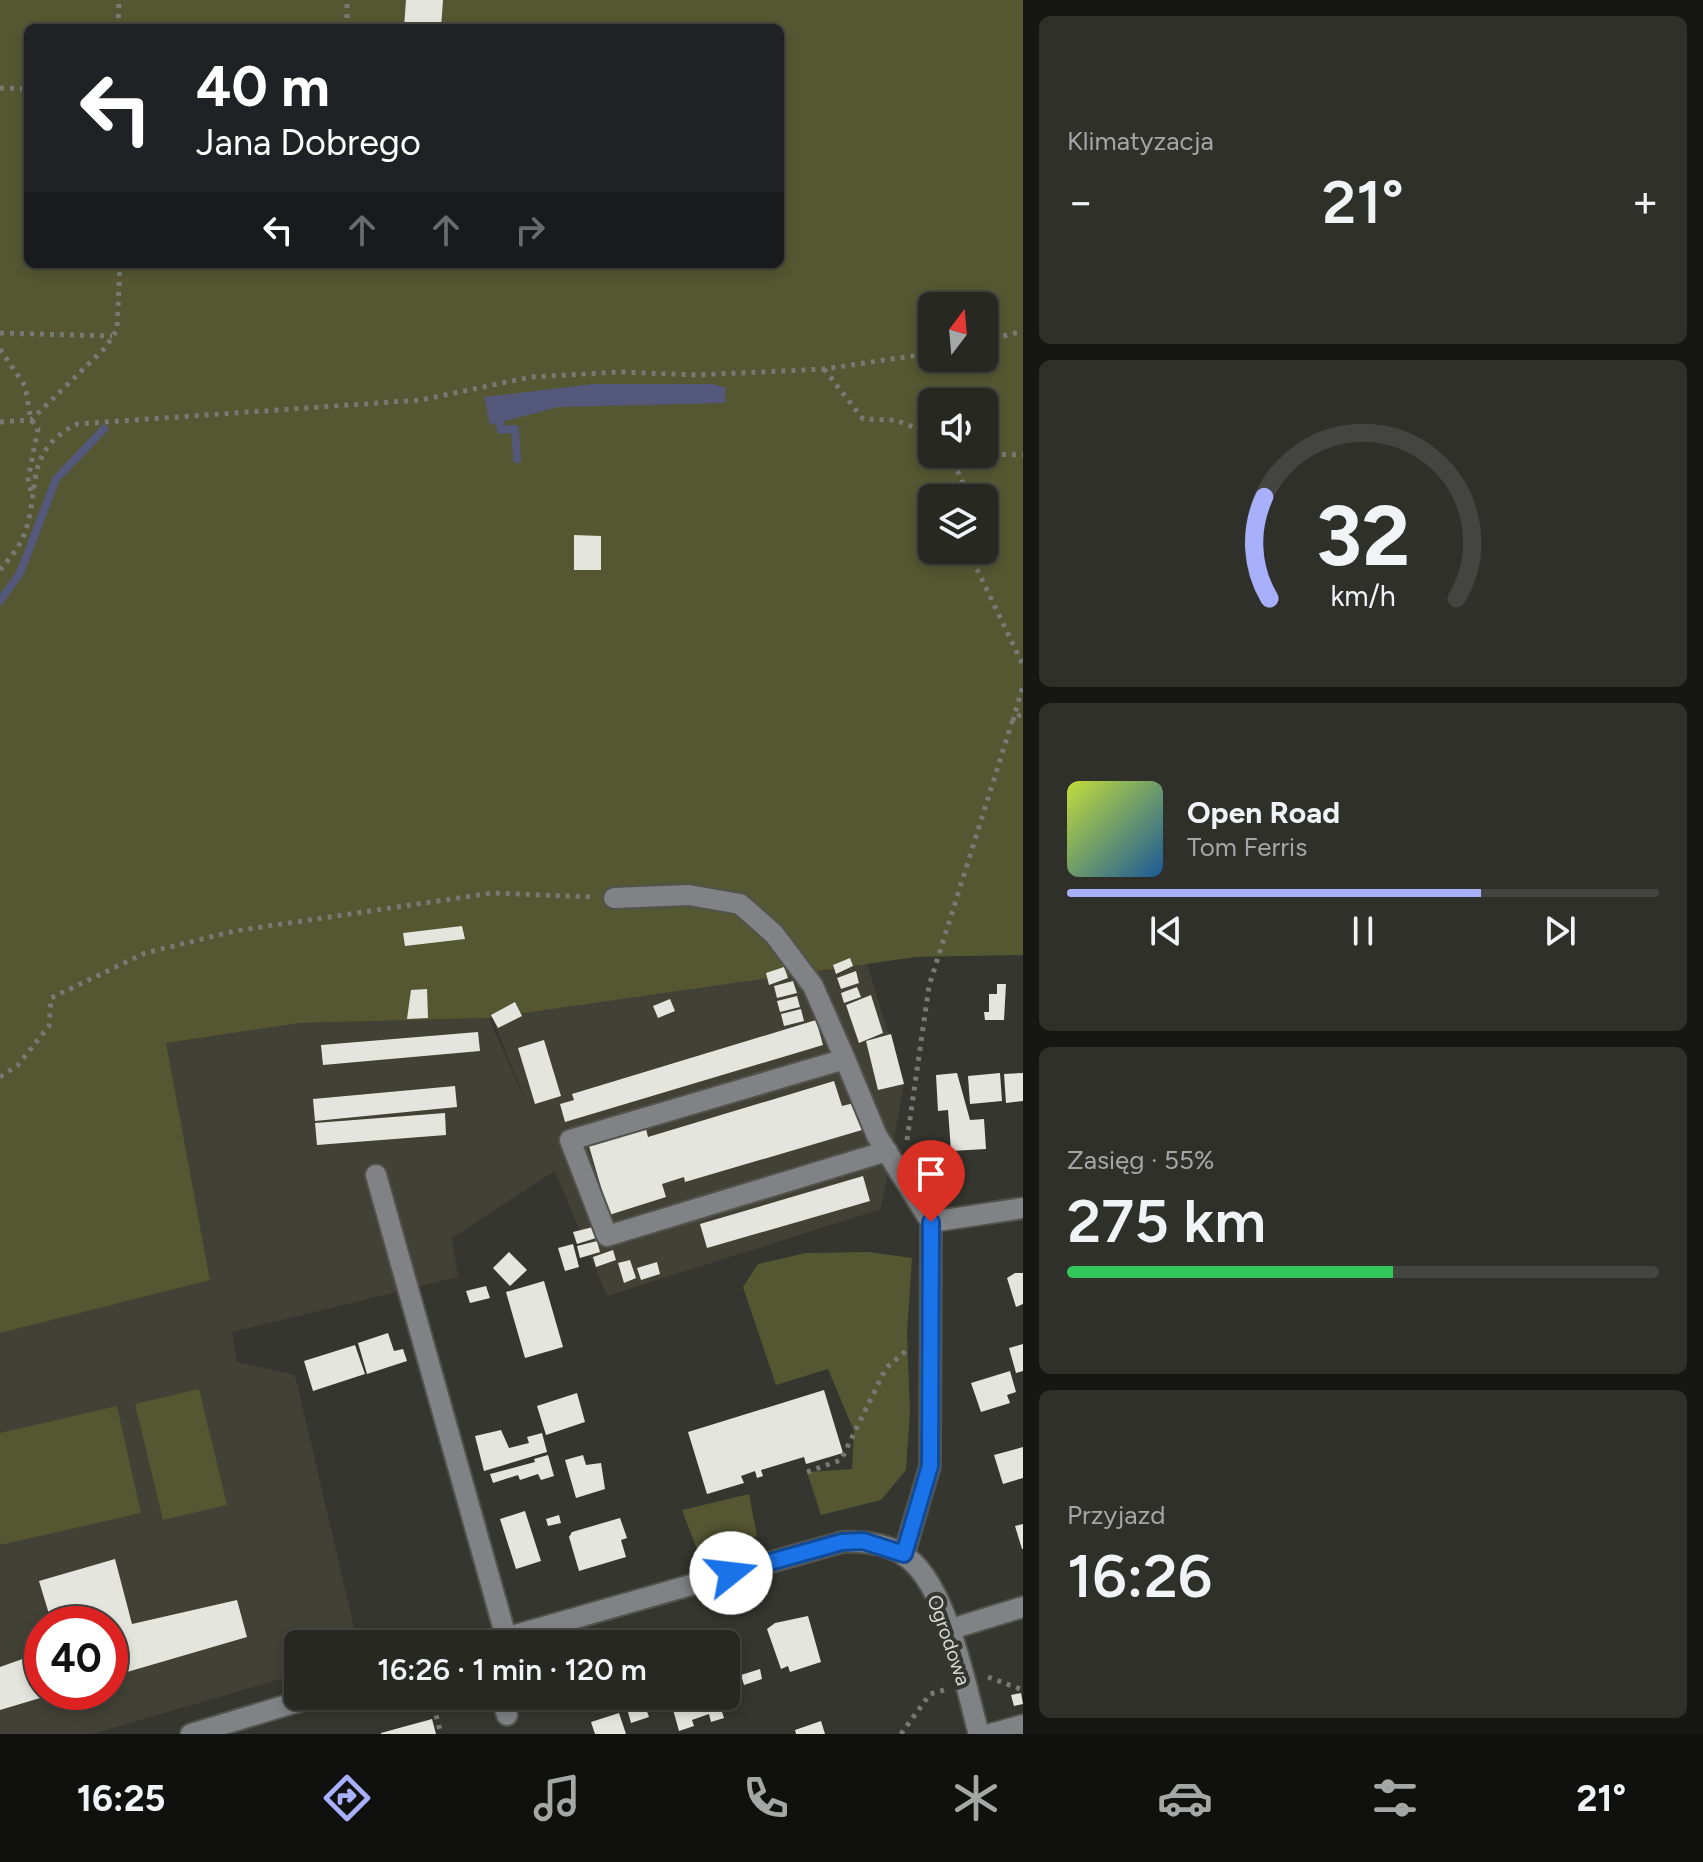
<!DOCTYPE html>
<html lang="pl">
<meta charset="utf-8">
<style>
body{margin:0;font-family:Figtree,sans-serif;background:#30302b;color:#f1f3f6;height:100vh;display:flex;flex-direction:column;font-size:30px;white-space:nowrap}
*{box-sizing:border-box;margin:0}
p{font-size:26px;color:#a5a6a6}
.icon{flex:none;width:44px;height:44px;fill:none;stroke:currentColor;stroke-width:2;stroke-linecap:round;stroke-linejoin:round}
.map{position:relative;flex:1;overflow:hidden}
.sheet{display:flex;flex-direction:column;gap:16px;padding:16px;background:#161613;width:680px}
.sheet>*{flex:none}
.top-card{position:absolute;left:24px;top:24px;width:760px;height:244px;border-radius:12px;box-shadow:0 4px 12px #0003,0 0 0 2px #444441;background:#202124;color:#fff;overflow:hidden}
.needle{width:52px;rotate:16deg}
.tools{position:absolute;left:918px;top:292px;display:grid;gap:16px}
.tools a{display:grid;place-items:center;width:80px;height:80px;border-radius:12px;background:#282823;box-shadow:0 4px 12px #0003,0 0 0 2px #444441;font-size:40px}
.speed{position:absolute;left:24px;top:1606px;display:flex;gap:16px;font-size:40px;font-weight:700;text-align:center}
.speed>*{display:grid;place-content:center;width:104px;height:104px;border-radius:50%;background:#282823;box-shadow:0 4px 12px #0003,0 0 0 2px #444441;line-height:1}
.speed .limit{border:12px solid #d22;background:#fff;color:#111}
.pin{position:absolute;display:grid;place-items:center;width:68px;height:68px;color:#fff;margin:-82px -34px;border-radius:50% 50% 50% 0;rotate:-45deg;box-shadow:0 0 8px #0007}
.pin .icon{rotate:45deg}
.me{position:absolute;width:88px;margin:-44px;rotate:74deg;stroke-linejoin:round;filter:drop-shadow(0 0 6px #0008)}
.turn{display:flex;align-items:center;gap:28px;height:168px;padding:0 40px;font-size:36px}
.turn .icon{width:104px;height:104px;stroke-width:2.5}
.turn b{display:block;font-size:56px;line-height:68px}
.lanes{display:flex;align-items:center;height:76px;padding:0 40px;background:#0003;justify-content:center;gap:40px;direction:ltr}
.lanes .off{opacity:.35}
.big{font-size:60px;font-weight:600;line-height:1.1}
.sheet .card{flex:1;display:flex;flex-direction:column;justify-content:center;gap:12px;min-width:0;padding:0 28px;border-radius:12px;background:#30302b}
.sheet .dial{align-items:center;gap:0}
.dial svg{height:208px;overflow:visible;fill:none;stroke:#444441;stroke-width:7;stroke-linecap:round;text-anchor:middle}
.dial text{fill:#f1f3f6;stroke:none}
.song{display:flex;align-items:center;gap:24px}
.cover{width:96px;height:96px;border-radius:12px;background:linear-gradient(135deg,hsl(70 70% 55%),hsl(210 70% 35%))}
.played{height:8px;border-radius:4px;background:linear-gradient(90deg,#a8b0fc 70%,#444441 70%)}
.keys{display:flex;justify-content:space-around;direction:ltr}
.heat{display:flex;justify-content:space-between;align-items:center;font-size:44px;direction:ltr}
.charge{height:12px;border-radius:6px;background:linear-gradient(90deg,#34c759 55%,#444441 0)}
.trip{position:absolute;left:284px;top:1630px;width:456px;height:80px;border-radius:12px;background:#282823;box-shadow:0 4px 12px #0003,0 0 0 2px #444441;font-weight:600;line-height:80px;text-align:center}
.dock{display:flex;height:128px;justify-content:space-around;align-items:center;background:#10100e;color:#a5a6a6}
.dock .icon{width:56px;height:56px}
.dock .selected{color:#a8b0fc}
.dock b{font-size:36px;color:#f1f3f6}
main{display:flex;flex:1;min-height:0}
.map>svg:first-child{display:block}
.built{fill:#414135;fill-rule:evenodd}
.green{fill:#555632;fill-rule:evenodd}
.water{fill:#54587a}
.lines{fill:none;stroke-linecap:round;stroke-linejoin:round}
.stream{stroke:#54587a;stroke-width:8}
.building{fill:#e4e5dd}
.minor-casing{stroke:#53534d;stroke-width:24}
.path{stroke:#787973;stroke-width:5;stroke-dasharray:4 6;stroke-linecap:butt}
.minor{stroke:#818285;stroke-width:20}
.route-casing{stroke:#114b97;stroke-width:20}
.route{stroke:#1a73e8;stroke-width:14}
.labels{text-anchor:middle;stroke-width:8;stroke-linejoin:round;paint-order:stroke}
.street-label{font-size:20px;fill:#d9d9d5;stroke:#35362f}
</style>
<main>
<div class="map">
<svg width="1023" height="1734" viewBox="0 0 1023 1734">
<rect width="100%" height="100%" fill="#35362f"/>
<path class="built" d="M 867,964 L 904,1084 L 881,1209 L 607,1296 L 555,1171 L 452,1238 L 458,1277 L 232,1332 L 237,1362 L 295,1375 L 358,1644 L 298,1644 L 298,1674 L 92,1734 L 0,1734 L 0,1333 L 210,1279 L 165,1043 L 300,1023 L 489,1018 L 531,1114 L 491,1015 ZM 42,1624 L 110,1624 L 110,1692 L 42,1692 Z"/>
<path class="green" d="M 0,0 L 1023,0 L 1023,955 L 916,957 L 489,1018 L 300,1023 L 166,1043 L 210,1280 L 0,1333 ZM 28,28 L 780,28 L 780,264 L 28,264 ZM 932,306 L 984,306 L 984,358 L 932,358 ZM 932,402 L 984,402 L 984,454 L 932,454 ZM 932,498 L 984,498 L 984,550 L 932,550 Z
M 868,1252 L 912,1258 L 907,1333 L 910,1412 L 906,1470 L 881,1500 L 821,1515 L 807,1472 L 852,1469 L 854,1431 L 828,1369 L 776,1385 L 743,1287 L 758,1264 L 806,1253 Z
M 199,1389 L 227,1505 L 163,1520 L 135,1404 Z
M 117,1406 L 141,1513 L 0,1545 L 0,1433 Z
M 749,1494 L 757,1536 L 699,1555 L 682,1510 Z"/>
<path class="water" d="M 593,384 L 714,384 L 726,388 L 725,403 L 558,407 L 490,425 L 484,397 Z"/>
<g class="lines">
<path class="stream" d="M 500,423 L 501,430 L 515,429 L 517,459
M 0,601 L 20,573 L 56,479 L 104,429"/>
</g>
<path class="building" d="M 406,0 L 443,0 L 441,28 L 404,28 Z
M 574,535 L 601,536 L 601,570 L 574,570 Z
M 462,926 L 465,939 L 405,946 L 403,933 Z
M 850,958 L 853,966 L 836,974 L 833,965 Z
M 784,967 L 788,978 L 769,985 L 766,973 Z
M 856,971 L 859,983 L 841,989 L 837,978 Z
M 793,981 L 797,993 L 777,998 L 774,986 Z
M 997,984 L 1006,984 L 1004,1020 L 985,1020 L 984,1012 L 989,1012 L 989,994 L 997,994 Z
M 857,987 L 861,997 L 844,1003 L 841,993 Z
M 427,989 L 428,1018 L 407,1019 L 411,990 Z
M 871,995 L 883,1033 L 859,1043 L 846,1005 Z
M 797,996 L 800,1007 L 780,1012 L 777,1001 Z
M 670,999 L 675,1011 L 658,1018 L 653,1006 Z
M 515,1002 L 522,1016 L 498,1028 L 491,1015 Z
M 801,1009 L 804,1021 L 784,1026 L 781,1014 Z
M 816,1020 L 823,1045 L 565,1122 L 560,1104 L 574,1100 L 572,1094 Z
M 478,1032 L 480,1051 L 323,1065 L 321,1045 Z
M 891,1034 L 904,1084 L 878,1090 L 866,1041 Z
M 544,1040 L 561,1096 L 535,1104 L 518,1048 Z
M 957,1073 L 970,1120 L 984,1119 L 986,1149 L 951,1151 L 948,1110 L 938,1111 L 936,1075 Z
M 1000,1073 L 1002,1101 L 970,1104 L 968,1076 Z
M 1023,1073 L 1023,1101 L 1006,1103 L 1004,1074 Z
M 834,1081 L 842,1106 L 854,1103 L 862,1130 L 685,1182 L 684,1177 L 662,1184 L 666,1197 L 609,1215 L 589,1146 L 646,1129 L 648,1137 Z
M 455,1086 L 457,1107 L 315,1121 L 313,1099 Z
M 445,1113 L 446,1135 L 317,1145 L 315,1123 Z
M 863,1176 L 870,1201 L 707,1248 L 700,1224 Z
M 593,1227 L 596,1238 L 577,1244 L 573,1232 Z
M 597,1241 L 600,1252 L 580,1258 L 577,1246 Z
M 573,1244 L 579,1267 L 565,1271 L 558,1248 Z
M 613,1250 L 616,1260 L 596,1267 L 593,1257 Z
M 509,1252 L 527,1270 L 510,1286 L 493,1268 Z
M 630,1260 L 636,1278 L 624,1283 L 618,1263 Z
M 657,1262 L 660,1274 L 641,1280 L 637,1268 Z
M 1015,1273 L 1023,1273 L 1023,1304 L 1016,1307 L 1007,1278 Z
M 544,1281 L 563,1347 L 525,1358 L 506,1292 Z
M 486,1286 L 490,1298 L 470,1303 L 466,1291 Z
M 388,1333 L 394,1351 L 403,1349 L 407,1361 L 367,1374 L 358,1343 Z
M 1023,1344 L 1023,1371 L 1016,1373 L 1009,1348 Z
M 355,1345 L 365,1374 L 313,1391 L 304,1361 Z
M 1010,1371 L 1016,1392 L 1007,1395 L 1010,1403 L 981,1412 L 971,1383 Z
M 824,1390 L 843,1453 L 806,1464 L 804,1457 L 761,1470 L 763,1476 L 757,1478 L 755,1471 L 741,1476 L 744,1483 L 707,1494 L 688,1432 Z
M 577,1393 L 585,1422 L 546,1435 L 537,1406 Z
M 501,1430 L 509,1448 L 529,1443 L 527,1437 L 542,1433 L 547,1452 L 484,1471 L 475,1436 Z
M 1023,1447 L 1023,1478 L 1003,1484 L 994,1455 Z
M 548,1455 L 554,1476 L 541,1480 L 538,1474 L 520,1480 L 518,1475 L 493,1483 L 490,1474 L 535,1462 L 534,1459 Z
M 583,1455 L 586,1465 L 601,1463 L 605,1489 L 576,1498 L 565,1460 Z
M 525,1511 L 541,1561 L 516,1569 L 500,1519 Z
M 559,1515 L 561,1523 L 548,1526 L 546,1519 Z
M 620,1518 L 627,1538 L 621,1540 L 626,1557 L 579,1571 L 569,1537 L 572,1532 Z
M 1023,1524 L 1023,1549 L 1022,1549 L 1015,1526 Z
M 115,1559 L 132,1624 L 237,1600 L 247,1637 L 110,1677 L 110,1624 L 52,1624 L 39,1581 Z
M 808,1616 L 821,1662 L 790,1672 L 788,1666 L 781,1669 L 767,1629 L 775,1623 Z
M 728,1632 L 737,1661 L 726,1665 L 726,1644 L 699,1644 L 698,1641 Z
M 42,1652 L 42,1692 L 57,1693 L 0,1710 L 0,1667 Z
M 760,1669 L 762,1679 L 744,1685 L 741,1675 Z
M 1021,1693 L 1023,1704 L 1014,1706 L 1011,1695 Z
M 565,1696 L 597,1696 L 599,1703 L 570,1712 Z
M 688,1696 L 717,1696 L 724,1718 L 711,1722 L 709,1714 L 692,1720 L 694,1726 L 679,1731 L 672,1706 L 689,1701 Z
M 645,1706 L 649,1717 L 631,1723 L 628,1712 Z
M 619,1713 L 626,1734 L 595,1734 L 591,1722 Z
M 432,1719 L 436,1734 L 381,1734 L 381,1733 Z
M 821,1721 L 825,1734 L 796,1734 L 795,1730 Z"/>
<g class="lines">
<g class="minor-casing">
<path id="minor" d="M 614,898 L 689,895 L 740,904 L 774,934 L 813,986 L 845,1059
M 887,1151 L 607,1236 L 570,1140 L 845,1059 L 877,1136 L 931,1222
M 376,1175 L 506,1637
M 904,1554 L 930,1466 L 931,1222 L 1023,1208
M 948,1630 L 1023,1607
M 484,1644 L 842,1542 C 863,1541 884,1543 902,1554 C 947,1580 965,1686 979,1734
M 501,1696 L 507,1715
M 191,1734 L 317,1696
M 991,1734 L 1023,1725"/>
</g>
<path class="path" d="M 118,28 L 119,0
M 347,28 L 347,0
M 0,88 L 28,89
M 0,333 L 112,336
M 984,341 L 1023,331
M 0,349 L 25,386 L 31,420 L 38,429 L 28,479 L 31,491
M 824,369 L 863,419 L 895,420 L 932,434
M 0,422 L 31,420 L 105,348 L 117,330 L 120,264
M 947,454 L 962,479 L 964,498
M 982,454 L 1023,455
M 972,550 L 974,563 L 1023,665
M 0,570 C 6,562 14,554 19,545 C 45,498 17,454 77,424 L 421,400 L 531,377 L 619,372 L 697,375 L 824,369 L 932,353
M 1013,721 L 1023,685
M 0,1077 L 18,1065 L 49,1026 L 51,998 L 145,953 L 235,931 L 492,893 L 593,897
M 907,1140 L 929,986 L 1012,722 L 1023,712
M 807,1472 L 841,1460 L 886,1368 L 907,1350
M 988,1677 L 1023,1690
M 431,1696 L 441,1734
M 901,1734 L 930,1694 L 944,1690"/>
<use href="#minor" class="minor"/>
</g>
<g class="lines">
<g class="route-casing">
<path id="route" d="M 731,1573 L 842,1542 L 863,1541 L 904,1554 L 930,1466 L 931,1222"/>
</g>
<use href="#route" class="route"/>
</g>
<g class="labels">
<g class="street-label">
<text transform="translate(949 1640) rotate(71)" y="7">Ogrodowa</text>
</g>
</g>
</svg>
<div class="tools">
<a><svg class="needle" viewBox="-14 -14 28 28"><path d="M0-13l5 13h-10z" fill="#e53935"/><path d="M0 13l5-13h-10z" fill="#a5a6a6"/></svg></a>
<a><svg class="icon" aria-label="sound" viewBox="0 0 24 24"><path d="M4 9h4l5-4v14l-5-4H4zM17 9q2 3 0 6"/></svg></a>
<a><svg class="icon" aria-label="layers" viewBox="0 0 24 24"><path d="M12 4l9 5-9 5-9-5zM3 14l9 5 9-5"/></svg></a>
</div>
<div class="speed"><div class="limit">40</div></div>
<div class="pin" style="left:931px;top:1222px;background:#d93025"><svg class="icon" aria-label="arrive" viewBox="0 0 24 24"><path d="M6 21V4h12l-3 4 3 4H6"/></svg></div>
<svg class="me" style="left:731px;top:1573px" viewBox="-20 -20 40 40"><circle r="19" fill="#fff"/><path d="M0-13L10 11 0 6-10 11z" fill="#1a73e8"/></svg>
<div class="trip">16:26 · 1 min · 120 m</div>
<div class="top-card">
<div class="turn"><svg class="icon" aria-label="left" viewBox="0 0 24 24"><path d="M17 20v-9H6M10 6l-5 5 5 5"/></svg><div><b>40 m</b>Jana Dobrego</div></div>
<div class="lanes"><svg class="icon" aria-label="left" viewBox="0 0 24 24"><path d="M17 20v-9H6M10 6l-5 5 5 5"/></svg><svg class="icon off" aria-label="ahead" viewBox="0 0 24 24"><path d="M12 20V5M6 11l6-6 6 6"/></svg><svg class="icon off" aria-label="ahead" viewBox="0 0 24 24"><path d="M12 20V5M6 11l6-6 6 6"/></svg><svg class="icon off" aria-label="right" viewBox="0 0 24 24"><path d="M7 20v-9h11M14 6l5 5-5 5"/></svg></div>
</div>
</div>
<section class="sheet">
<div class="card"><p>Klimatyzacja</p>
<div class="heat"><a>−</a><b class="big">21°</b><a>+</a></div>
</div>
<div class="card dial"><svg viewBox="0 0 100 80">
<path d="M14 69A42 42 0 1 1 86 69"/>
<path d="M14 69A42 42 0 0 1 12 30" stroke="#a8b0fc"/>
<text x="50" y="56" font-size="32" font-weight="700">32</text>
<text x="50" y="72" font-size="11">km/h</text>
</svg></div>
<div class="card">
<div class="song"><i class="cover"></i><div><b>Open Road</b><p>Tom Ferris</p></div></div>
<div class="played"></div>
<div class="keys"><svg class="icon" aria-label="previous" viewBox="0 0 24 24"><path d="M18 5L8 12l10 7zM5 5v14"/></svg><svg class="icon" aria-label="pause" viewBox="0 0 24 24"><path d="M8 5v14M16 5v14"/></svg><svg class="icon" aria-label="next" viewBox="0 0 24 24"><path d="M6 5l10 7-10 7zM19 5v14"/></svg></div>
</div>
<div class="card"><p>Zasięg · 55%</p><b class="big">275 km</b><div class="charge"></div></div>
<div class="card"><p>Przyjazd</p><b class="big">16:26</b></div>
</section>
</main>
<nav class="dock">
<b>16:25</b>
<svg class="icon selected" aria-label="directions" viewBox="0 0 24 24"><path d="M12 3l9 9-9 9-9-9zM9 14v-3h6M13 9l2 2-2 2"/></svg>
<svg class="icon" aria-label="music" viewBox="0 0 24 24"><path d="M9 18V5l10-2v13"/><circle cx="6" cy="18" r="3"/><circle cx="16" cy="16" r="3"/></svg>
<svg class="icon" aria-label="phone" viewBox="0 0 24 24"><path d="M5 4h4l2 5-3 2q2 4 5 5l2-3 5 2v4C11 20 4 13 5 4z"/></svg>
<svg class="icon" aria-label="climate" viewBox="0 0 24 24"><path d="M12 3v18M4 7l16 10M4 17L20 7"/></svg>
<svg class="icon" aria-label="car" viewBox="0 0 24 24"><path d="M5 17H2v-5l4-1 3-4h7l3 4 3 1v5h-3M9 17h6M6 11h13"/><circle cx="7" cy="17" r="2"/><circle cx="17" cy="17" r="2"/></svg>
<svg class="icon" aria-label="filters" viewBox="0 0 24 24"><path d="M4 7h16M4 17h16"/><circle cx="9" cy="7" r="2"/><circle cx="15" cy="17" r="2"/></svg>
<b>21°</b>
</nav>
